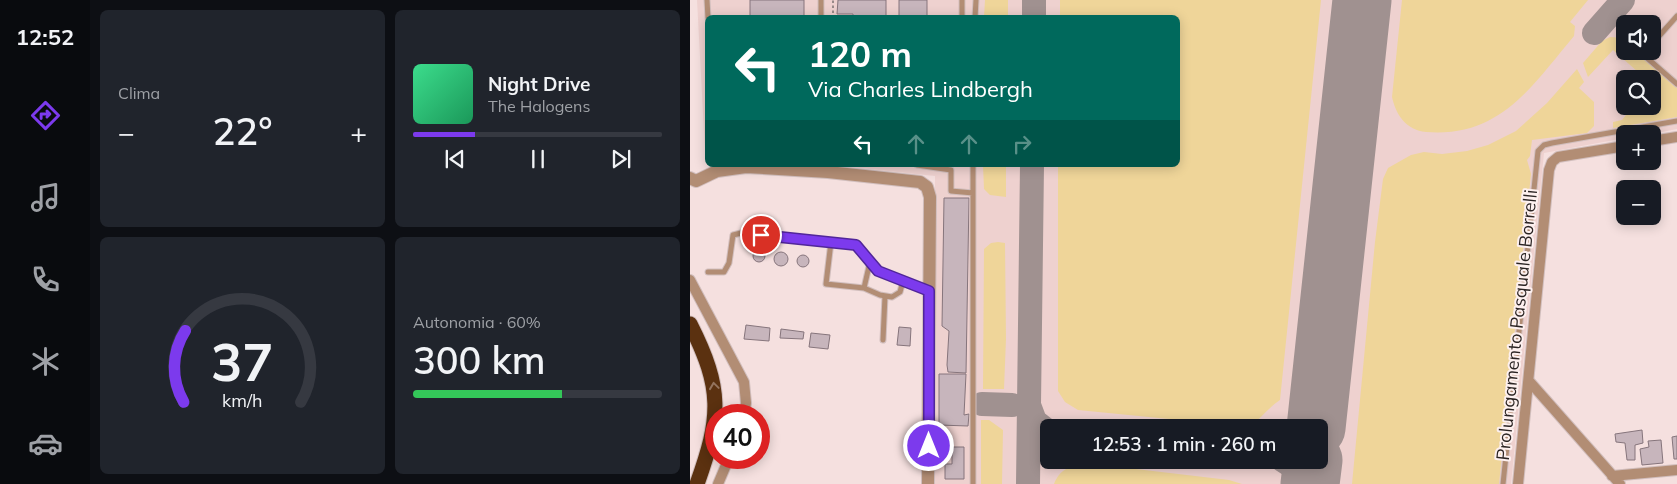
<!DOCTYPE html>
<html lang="it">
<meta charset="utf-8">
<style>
body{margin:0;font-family:Mulish,sans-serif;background:#20242c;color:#f1f3f6;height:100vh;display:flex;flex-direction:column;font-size:19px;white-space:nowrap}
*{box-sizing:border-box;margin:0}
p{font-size:16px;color:#9ea1a6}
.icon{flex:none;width:28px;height:28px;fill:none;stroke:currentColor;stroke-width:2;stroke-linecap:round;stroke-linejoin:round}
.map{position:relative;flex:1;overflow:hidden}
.details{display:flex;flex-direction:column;gap:10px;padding:10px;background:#0d0f14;width:600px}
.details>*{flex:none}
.banner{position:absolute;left:15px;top:15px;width:475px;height:152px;border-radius:8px;box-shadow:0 2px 12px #0003;background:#00695c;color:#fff;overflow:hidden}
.buttons{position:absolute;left:926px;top:15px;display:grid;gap:10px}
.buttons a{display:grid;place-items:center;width:45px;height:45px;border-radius:8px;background:#171b24;box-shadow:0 2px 12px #0003;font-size:25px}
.speed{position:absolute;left:15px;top:404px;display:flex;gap:10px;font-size:25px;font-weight:700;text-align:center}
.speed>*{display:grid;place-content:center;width:65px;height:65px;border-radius:50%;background:#171b24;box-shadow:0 2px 12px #0003;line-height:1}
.speed .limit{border:8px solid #d22;background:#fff;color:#111}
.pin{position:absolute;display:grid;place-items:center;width:42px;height:42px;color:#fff;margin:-21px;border:2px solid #fff;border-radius:50%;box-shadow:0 1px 5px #0007}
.me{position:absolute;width:55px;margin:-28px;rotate:0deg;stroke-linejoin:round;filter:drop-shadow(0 0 4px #0008)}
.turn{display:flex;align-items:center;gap:18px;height:105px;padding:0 20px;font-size:22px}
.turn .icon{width:65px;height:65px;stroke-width:2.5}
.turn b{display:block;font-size:35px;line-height:42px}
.lanes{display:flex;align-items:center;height:48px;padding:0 20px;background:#0003;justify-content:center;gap:25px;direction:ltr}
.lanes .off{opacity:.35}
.big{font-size:38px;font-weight:600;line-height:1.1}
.details .widget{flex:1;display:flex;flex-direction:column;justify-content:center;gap:8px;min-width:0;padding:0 18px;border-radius:8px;background:#20242c}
.details .dial{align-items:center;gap:0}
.dial svg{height:130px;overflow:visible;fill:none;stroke:#363941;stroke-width:7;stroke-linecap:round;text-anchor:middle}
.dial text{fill:#f1f3f6;stroke:none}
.song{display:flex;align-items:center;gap:15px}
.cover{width:60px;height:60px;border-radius:8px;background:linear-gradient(135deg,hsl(150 70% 55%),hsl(150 70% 35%))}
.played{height:5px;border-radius:2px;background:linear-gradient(90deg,#7c3aed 25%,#363941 25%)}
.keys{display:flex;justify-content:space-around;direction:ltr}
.heat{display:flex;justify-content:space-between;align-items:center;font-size:28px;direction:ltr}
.charge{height:8px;border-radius:4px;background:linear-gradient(90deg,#34c759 60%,#363941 0)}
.details .tiles{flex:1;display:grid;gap:10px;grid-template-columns:repeat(2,1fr)}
.trip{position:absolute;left:350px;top:419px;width:288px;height:50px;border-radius:8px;background:#171b24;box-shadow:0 2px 12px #0003;font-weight:600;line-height:50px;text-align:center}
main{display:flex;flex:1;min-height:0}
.tabs{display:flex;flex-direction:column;width:90px;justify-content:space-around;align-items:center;background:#090b0e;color:#9ea1a6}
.tabs .icon{width:35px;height:35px}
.tabs .current{color:#7c3aed}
.tabs b{font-size:22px;color:#f1f3f6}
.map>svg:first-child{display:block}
.built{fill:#eed1cf;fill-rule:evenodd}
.green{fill:#efd599}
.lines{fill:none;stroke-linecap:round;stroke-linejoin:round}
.taxiway{stroke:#a09190;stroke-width:24}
.runway{stroke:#a09190;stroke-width:59}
.building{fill:#c7b5bc;stroke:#86757c}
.service-casing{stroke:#d1bebd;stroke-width:7}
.minor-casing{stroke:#d1bebd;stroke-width:12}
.tertiary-casing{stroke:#d1bebd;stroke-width:14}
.motorway-casing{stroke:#d1bebd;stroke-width:17}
.path{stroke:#988a89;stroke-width:2;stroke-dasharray:2.5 2.5;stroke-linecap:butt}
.service{stroke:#b28d74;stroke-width:5}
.minor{stroke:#b28d74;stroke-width:10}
.tertiary{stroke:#b28d74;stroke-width:12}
.motorway{stroke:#5b3110;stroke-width:15}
.oneway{stroke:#94745e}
.route-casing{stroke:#51269a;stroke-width:12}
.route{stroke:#7c3aed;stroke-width:9}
.labels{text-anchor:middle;stroke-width:4;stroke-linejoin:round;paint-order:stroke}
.street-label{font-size:18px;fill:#2b2423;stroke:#fdf0ef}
</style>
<main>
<nav class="tabs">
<b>12:52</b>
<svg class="icon current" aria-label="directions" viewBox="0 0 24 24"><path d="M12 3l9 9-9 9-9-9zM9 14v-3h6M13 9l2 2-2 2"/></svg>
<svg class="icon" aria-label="music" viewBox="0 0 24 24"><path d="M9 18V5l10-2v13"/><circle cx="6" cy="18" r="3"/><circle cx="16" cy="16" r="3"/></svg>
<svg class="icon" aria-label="phone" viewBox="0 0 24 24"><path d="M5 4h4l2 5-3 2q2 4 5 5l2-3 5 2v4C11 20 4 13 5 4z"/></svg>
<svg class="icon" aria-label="climate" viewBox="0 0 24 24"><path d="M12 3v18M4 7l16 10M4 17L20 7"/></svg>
<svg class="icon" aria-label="car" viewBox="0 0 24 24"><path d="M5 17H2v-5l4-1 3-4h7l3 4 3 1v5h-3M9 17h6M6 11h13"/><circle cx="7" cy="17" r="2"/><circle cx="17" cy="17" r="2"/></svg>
</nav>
<section class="details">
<div class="tiles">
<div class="widget"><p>Clima</p>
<div class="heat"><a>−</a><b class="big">22°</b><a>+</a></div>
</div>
<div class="widget">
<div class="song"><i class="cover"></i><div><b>Night Drive</b><p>The Halogens</p></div></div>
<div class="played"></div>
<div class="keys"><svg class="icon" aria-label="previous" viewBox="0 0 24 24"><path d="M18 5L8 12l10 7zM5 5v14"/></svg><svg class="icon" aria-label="pause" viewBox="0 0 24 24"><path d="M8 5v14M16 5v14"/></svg><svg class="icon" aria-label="next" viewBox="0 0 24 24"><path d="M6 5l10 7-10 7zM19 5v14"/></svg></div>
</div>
<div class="widget dial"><svg viewBox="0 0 100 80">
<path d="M14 69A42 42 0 1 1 86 69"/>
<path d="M14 69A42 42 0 0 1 15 25" stroke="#7c3aed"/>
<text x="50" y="56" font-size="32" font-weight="700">37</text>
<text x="50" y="72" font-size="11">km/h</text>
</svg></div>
<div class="widget"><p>Autonomia · 60%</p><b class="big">300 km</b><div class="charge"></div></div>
</div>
</section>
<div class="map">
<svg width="987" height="484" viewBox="0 0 987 484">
<rect width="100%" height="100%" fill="#f5e0df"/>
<path class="built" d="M 7,0 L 987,0 L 987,129 L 962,134 L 935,134 L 935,138 L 854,153 L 821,484 L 244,484 L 245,176 L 142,165 L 488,165 L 488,18 L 18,18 L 17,151 L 15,151 ZM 935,24 L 962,24 L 962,51 L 935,51 ZM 935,79 L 962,79 L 962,106 L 935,106 ZM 359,428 L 629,428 L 629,460 L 359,460 Z"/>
<path class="green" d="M 295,0 L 318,0 L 318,17 L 294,17 Z
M 370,0 L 631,0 L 590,400 C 578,408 570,419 560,427 L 388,410 L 375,402 L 368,391 L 368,165 L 488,165 L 488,18 L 370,17 Z
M 712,0 L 898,0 L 880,22 L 885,26 L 884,36 C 842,86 810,138 736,132 C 716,130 706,115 702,97 Z
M 920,37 L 933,38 L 935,40 L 935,51 L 945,51 L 987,88 L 987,117 L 923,128 L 923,122 L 932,120 L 943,106 L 962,106 L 962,79 L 956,79 L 923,50 L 898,77 L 893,63 L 912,41 Z
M 887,69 L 894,82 L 889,88 L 904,102 L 904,126 L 897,133 L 842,140 L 840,156 L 837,160 L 841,174 L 809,484 L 662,484 L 685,242 L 693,179 L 698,168 L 721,155 L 734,152 L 752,154 L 777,151 L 798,145 L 826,131 L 857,103 Z
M 293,165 L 316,165 L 316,197 L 300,195 L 294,189 Z
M 308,242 L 315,243 L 316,339 L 314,389 L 293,389 L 294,249 L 301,243 Z
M 291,420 L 299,420 L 313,430 L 312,484 L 291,484 Z
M 395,463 L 539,480 L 552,484 L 364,484 C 370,469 380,466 395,463 Z"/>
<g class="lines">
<path class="taxiway" d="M 344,18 L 344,0
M 904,33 L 933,0
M 292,404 L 322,405
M 339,405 L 345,421 L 359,432
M 624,428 L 627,419
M 592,460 L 606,469 L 614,484
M 338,484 L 342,165"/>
<path class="runway" d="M 626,428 L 672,0
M 620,484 L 623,460"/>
</g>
<path class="building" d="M 60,0 L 114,0 L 114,18 L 60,18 Z
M 148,0 L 196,0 L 196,18 L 163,18 L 163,14 L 147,14 Z
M 209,0 L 237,0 L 237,18 L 209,18 Z
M 254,198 L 279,198 L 276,373 L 258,372 L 257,365 L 259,331 L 252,326 Z
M63 256a6 6 0 1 1 12 0a6 6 0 1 1-12 0Z
M84 259a7 7 0 1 1 14 0a7 7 0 1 1-14 0Z
M107 261a6 6 0 1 1 12 0a6 6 0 1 1-12 0Z
M 56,325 L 80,328 L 79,341 L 54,339 Z
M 209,327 L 221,328 L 220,346 L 207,345 Z
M 91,329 L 114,332 L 113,339 L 90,338 Z
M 121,333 L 140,335 L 138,349 L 119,347 Z
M 249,374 L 276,374 L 274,415 L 279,414 L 278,426 L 249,425 Z
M 952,430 L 953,443 L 945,445 L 945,460 L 937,460 L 935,443 L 926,442 L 925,434 Z
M 987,436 L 987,459 L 984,459 L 982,437 Z
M 971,440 L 973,463 L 952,465 L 950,449 L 959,447 L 958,441 Z
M 262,447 L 274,447 L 274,479 L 255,479 L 255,464 L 262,464 Z"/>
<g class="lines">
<g class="service-casing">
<path id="service" d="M 17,0 L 18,18
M 131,18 L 131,0
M 272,18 L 272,0
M 285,18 L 286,0
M 962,44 L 987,16
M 956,51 L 956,57 L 987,84
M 227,165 L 261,170 L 261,191 L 283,193
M 18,272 L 34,272 L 39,263 L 43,235 L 51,233 L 141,242
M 213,281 L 210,292 L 202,297 L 190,295 L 174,288 L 136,284 L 141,242 L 166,245 L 188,271 L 239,291
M 174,288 L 180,262
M 193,340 L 195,296
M 283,484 L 283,165
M 813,484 L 848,151 L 854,145 L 862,143 L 987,121"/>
</g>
<g class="minor-casing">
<path id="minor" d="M 962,141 L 987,137
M 0,280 L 54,382 L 56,403 L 54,415
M 839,381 L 930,484
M 922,476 L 987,470
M 28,484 L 39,458
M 828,484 L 859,170 L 862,162 L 868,157 L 935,146"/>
</g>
<g class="tertiary-casing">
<path id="tertiary" d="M 0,178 L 6,181 L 27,171 L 56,167 L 138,172 L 230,182 L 237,187 L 240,197 L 238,484"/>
</g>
<g class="motorway-casing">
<path id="motorway" d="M 0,324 C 33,389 31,417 7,484"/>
</g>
<path class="path" d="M 143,18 L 143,0"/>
<use href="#service" class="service"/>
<use href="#minor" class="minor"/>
<use href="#tertiary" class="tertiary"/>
<use href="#motorway" class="motorway"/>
</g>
<defs><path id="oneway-chevron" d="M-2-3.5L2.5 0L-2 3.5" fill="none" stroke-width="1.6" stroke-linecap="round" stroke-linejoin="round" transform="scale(1.25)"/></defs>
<use class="oneway" href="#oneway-chevron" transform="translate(24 386) rotate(-98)"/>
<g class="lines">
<g class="route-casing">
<path id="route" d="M 71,235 L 166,245 L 188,271 L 239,291 L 239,446"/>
</g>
<use href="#route" class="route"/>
</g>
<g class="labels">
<g class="street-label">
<text transform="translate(827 325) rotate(-84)" y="6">Prolungamento Pasquale Borrelli</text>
</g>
</g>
</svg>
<div class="buttons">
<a><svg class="icon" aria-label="sound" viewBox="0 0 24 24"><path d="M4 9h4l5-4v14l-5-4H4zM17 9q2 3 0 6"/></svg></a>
<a><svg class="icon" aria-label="search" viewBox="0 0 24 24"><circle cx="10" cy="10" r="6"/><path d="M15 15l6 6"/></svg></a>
<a>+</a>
<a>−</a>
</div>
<div class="speed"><div class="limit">40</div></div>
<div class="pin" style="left:71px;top:235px;background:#d93025"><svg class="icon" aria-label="arrive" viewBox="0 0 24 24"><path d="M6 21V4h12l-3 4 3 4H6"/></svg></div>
<svg class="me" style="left:239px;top:446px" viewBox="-20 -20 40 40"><circle r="17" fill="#7c3aed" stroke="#fff" stroke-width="3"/><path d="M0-11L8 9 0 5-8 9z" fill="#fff"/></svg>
<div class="trip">12:53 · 1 min · 260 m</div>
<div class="banner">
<div class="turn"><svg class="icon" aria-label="left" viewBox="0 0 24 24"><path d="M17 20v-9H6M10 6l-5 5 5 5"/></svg><div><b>120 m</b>Via Charles Lindbergh</div></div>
<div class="lanes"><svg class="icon" aria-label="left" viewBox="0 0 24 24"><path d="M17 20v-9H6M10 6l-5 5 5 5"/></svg><svg class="icon off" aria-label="ahead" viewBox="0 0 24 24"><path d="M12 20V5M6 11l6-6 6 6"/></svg><svg class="icon off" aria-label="ahead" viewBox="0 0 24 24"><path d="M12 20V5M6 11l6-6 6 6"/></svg><svg class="icon off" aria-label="right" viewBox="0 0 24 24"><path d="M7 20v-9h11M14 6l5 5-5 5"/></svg></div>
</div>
</div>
</main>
